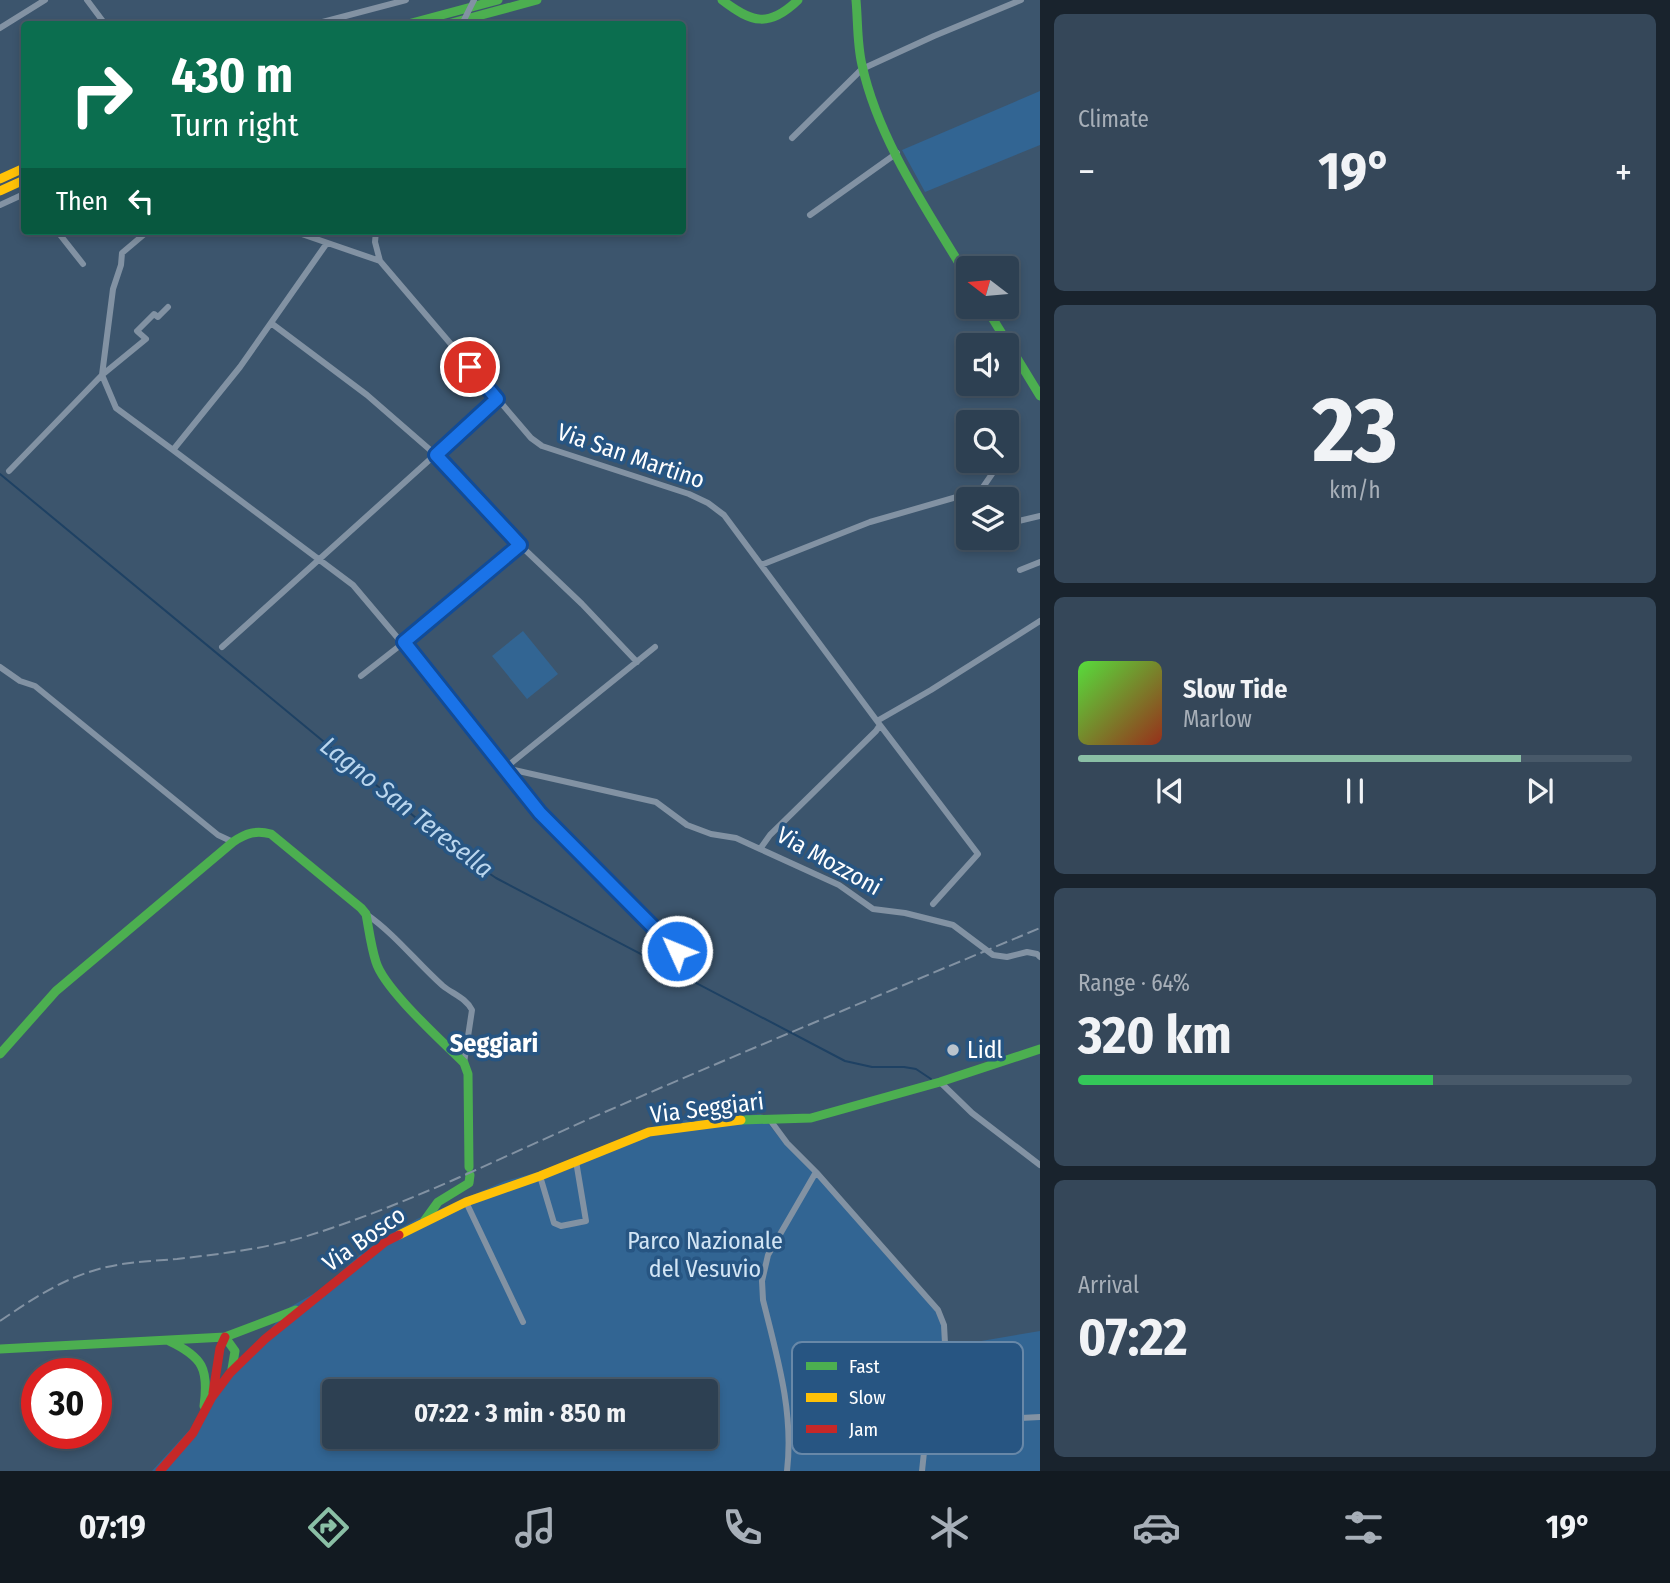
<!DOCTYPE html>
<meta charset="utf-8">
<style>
body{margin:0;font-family:"Fira Sans Condensed",sans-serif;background:#354759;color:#f1f3f6;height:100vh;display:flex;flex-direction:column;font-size:26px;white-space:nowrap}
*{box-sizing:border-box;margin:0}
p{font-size:23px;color:#a7afb8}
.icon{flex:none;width:38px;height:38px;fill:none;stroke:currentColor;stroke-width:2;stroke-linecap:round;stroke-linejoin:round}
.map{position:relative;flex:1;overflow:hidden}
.drawer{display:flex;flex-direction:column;gap:14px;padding:14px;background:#19232d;width:630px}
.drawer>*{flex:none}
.hud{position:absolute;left:21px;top:21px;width:665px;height:214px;border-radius:7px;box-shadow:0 4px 10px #0003,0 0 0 2px #485969;background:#0b6e4f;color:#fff;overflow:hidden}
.needle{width:46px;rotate:286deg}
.tools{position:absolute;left:956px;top:256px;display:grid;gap:14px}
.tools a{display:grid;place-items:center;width:63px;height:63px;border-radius:7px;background:#2d4052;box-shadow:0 4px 10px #0003,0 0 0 2px #485969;font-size:35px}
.speed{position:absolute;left:21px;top:1358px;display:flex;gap:14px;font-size:35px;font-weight:700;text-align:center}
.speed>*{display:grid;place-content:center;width:91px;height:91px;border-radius:50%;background:#2d4052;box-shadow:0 4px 10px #0003,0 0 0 2px #485969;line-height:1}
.speed .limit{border:10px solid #d22;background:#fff;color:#111}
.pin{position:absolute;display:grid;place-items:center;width:60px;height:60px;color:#fff;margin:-30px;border:4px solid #fff;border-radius:50%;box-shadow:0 2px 7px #0007}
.me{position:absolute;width:77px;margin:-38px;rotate:314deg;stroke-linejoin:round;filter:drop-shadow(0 0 5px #0008)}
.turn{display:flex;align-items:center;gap:24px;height:147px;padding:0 35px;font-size:32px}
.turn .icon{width:91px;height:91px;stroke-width:2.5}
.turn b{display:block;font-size:49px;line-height:60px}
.then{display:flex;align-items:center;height:66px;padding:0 35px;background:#0003;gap:14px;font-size:26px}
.big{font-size:52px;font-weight:700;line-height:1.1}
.drawer .widget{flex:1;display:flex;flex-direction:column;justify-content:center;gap:10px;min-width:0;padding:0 24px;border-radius:10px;background:#354759}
.drawer .dial{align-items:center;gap:0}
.dial b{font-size:91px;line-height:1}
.song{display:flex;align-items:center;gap:21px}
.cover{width:84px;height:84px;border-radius:10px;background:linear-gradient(135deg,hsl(110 70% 55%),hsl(10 70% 35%))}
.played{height:7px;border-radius:4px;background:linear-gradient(90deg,#8abfa5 80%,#485969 80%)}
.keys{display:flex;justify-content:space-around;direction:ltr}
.heat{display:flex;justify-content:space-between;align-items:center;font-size:38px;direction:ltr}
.charge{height:10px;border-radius:5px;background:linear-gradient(90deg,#34c759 64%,#485969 0)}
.trip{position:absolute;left:322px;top:1379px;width:396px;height:70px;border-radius:7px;background:#2d4052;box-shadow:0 4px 10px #0003,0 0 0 2px #485969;font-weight:700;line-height:70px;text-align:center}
.tab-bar{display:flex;height:112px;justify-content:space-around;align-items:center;background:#121a21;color:#a7afb8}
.tab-bar .icon{width:49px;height:49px}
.tab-bar .active{color:#8abfa5}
.tab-bar b{font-size:32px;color:#f1f3f6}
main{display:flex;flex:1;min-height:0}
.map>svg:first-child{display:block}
.green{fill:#326593;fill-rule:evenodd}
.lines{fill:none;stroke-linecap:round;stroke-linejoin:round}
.stream{stroke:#1e4163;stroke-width:2}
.street{stroke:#8292a3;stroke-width:6}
.fast{stroke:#4caf50;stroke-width:9}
.slow{stroke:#ffc107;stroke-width:9}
.jam{stroke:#c62828;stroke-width:9}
.rail{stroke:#8292a3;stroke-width:2;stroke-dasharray:12 5;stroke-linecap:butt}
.street-bridge{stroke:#8292a3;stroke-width:6}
.route-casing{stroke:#114b97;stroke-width:18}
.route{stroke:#1a73e8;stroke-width:12}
.poi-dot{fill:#bbc4cc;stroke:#275582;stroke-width:2.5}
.labels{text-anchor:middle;stroke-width:7;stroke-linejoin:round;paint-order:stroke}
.street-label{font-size:24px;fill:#fff;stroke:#275582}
.poi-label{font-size:24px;fill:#fff;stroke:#275582;text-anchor:start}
.park-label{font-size:24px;fill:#d2e5f5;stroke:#275582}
.water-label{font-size:26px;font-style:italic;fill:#bad6ee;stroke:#275582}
.neighbourhood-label{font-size:26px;font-weight:bold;fill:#fff;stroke:#275582}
.key{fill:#275582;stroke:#6888a8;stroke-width:2}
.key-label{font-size:19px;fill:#fff}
</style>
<main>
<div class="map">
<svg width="1040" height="1471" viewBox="0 0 1040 1471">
<rect width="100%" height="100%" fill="#3c556d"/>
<path class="green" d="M 1040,91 L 1040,145 L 925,192 L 902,150 Z
M 523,631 L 558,674 L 527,699 L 492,656 Z
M 715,1114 L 717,1118 L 761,1114 L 779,1137 L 817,1174 L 943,1316 L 946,1347 L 1040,1331 L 1040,1471 L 152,1471 L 194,1425 L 203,1404 L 290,1307 L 322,1289 L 363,1252 L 387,1236 L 417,1219 L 505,1181 L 542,1171 L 651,1127 ZM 334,1391 L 705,1391 L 705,1437 L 334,1437 Z"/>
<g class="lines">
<path class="stream" d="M 0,474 L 456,851 L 496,878 L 845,1061 L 872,1067 L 904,1067 L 916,1069 L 931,1079"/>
<path class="street" d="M 87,0 L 105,24
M 315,24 L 406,0
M 0,28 L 45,0
M 792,138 L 862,69 L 934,36 L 1021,0
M 0,205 L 24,194
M 810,215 L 897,153
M 57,231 L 83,264
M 148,231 L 122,253 L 121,265 L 113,289 L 102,375 L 116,408 L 173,450 L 240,367 L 327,243
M 293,231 L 380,261
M 376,231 L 375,242 L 380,261 L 531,438 L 542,446 L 689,494 L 708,503 L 724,515 L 877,721
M 271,323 L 367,395 L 436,455 L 520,545 L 582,604 L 637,662
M 173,450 L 353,585 L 478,733 L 540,813 L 677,951
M 9,471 L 102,375 L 146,339 L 137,331 L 154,314 L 158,317 L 168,307
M 1006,524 L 1040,516
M 761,565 L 870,522 L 981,490 L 992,474
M 1020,570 L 1040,562
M 222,647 L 497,399
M 0,667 L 20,681 L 35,686 L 218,835 L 233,842
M 361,676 L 453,604 L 520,545
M 877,721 L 880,725 L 876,731 L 770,835 L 760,849 L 839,885 L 873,909 L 905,913 L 953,925 L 993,955 L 1007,957 L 1027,952 L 1037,954 L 1040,957
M 877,721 L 931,690 L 1040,621
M 880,725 L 978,854 L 933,904
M 505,768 L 656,802 L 687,825 L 711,834 L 736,838 L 760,849
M 505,768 L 655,647
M 366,914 C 395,934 417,963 443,986 C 453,994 466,998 472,1010 L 464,1063
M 940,1082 L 972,1113 L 1040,1165
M 770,1120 L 787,1143 L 816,1172 L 938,1310 L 944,1325 L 946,1362 L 954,1387 L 980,1399 L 993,1415 L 1003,1419 L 1040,1417
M 540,1176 L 554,1223 L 561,1226 L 586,1221 L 576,1161
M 466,1202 L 523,1322
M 787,1471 C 794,1412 777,1356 763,1300 L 762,1281 L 768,1255 L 816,1172
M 922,1471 L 929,1405 L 938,1370 L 946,1362"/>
<path class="fast" d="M 722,0 C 752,23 769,28 798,0
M 856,0 C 858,22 857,44 862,65 C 879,142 928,211 968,278
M 408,24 L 498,0
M 448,24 L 537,0
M 985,306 L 1040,396
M 0,1054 L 56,991 L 233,842 C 246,833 256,830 271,834 L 361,908 L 366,914 C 369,930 371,947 376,962 C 384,989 442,1041 464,1063 L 468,1074 L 469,1167
M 741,1120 L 811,1118 L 940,1082 L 1040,1049
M 425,1220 L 438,1202 L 469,1183 L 470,1175
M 225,1337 L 235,1351 L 232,1369
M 169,1341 C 203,1357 209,1369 204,1406
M 0,1349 L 225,1337 L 296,1310"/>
<path class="slow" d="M 0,179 L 24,168
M 0,191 L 24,180
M 399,1235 L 466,1202 L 540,1176 L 649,1132 L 741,1120"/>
<path class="jam" d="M 213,1393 L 220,1348 L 225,1337
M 160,1471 L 193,1433 L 212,1397 L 230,1373 L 265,1339 L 385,1242 L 399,1235"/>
<path class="rail" d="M 0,1321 C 31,1300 62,1279 99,1269 C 124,1262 151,1261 177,1259 C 220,1254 263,1249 304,1237 C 408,1205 506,1155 605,1112 C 749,1049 895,989 1040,928"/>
<path class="street-bridge" d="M 462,24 L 474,0"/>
</g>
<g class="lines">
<g class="route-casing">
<path id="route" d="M 470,367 L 497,399 L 436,455 L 520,545 L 404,642 L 540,813 L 677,951"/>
</g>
<use href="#route" class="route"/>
</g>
<circle class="poi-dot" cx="953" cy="1050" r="7"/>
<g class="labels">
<g class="street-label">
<text transform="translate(631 456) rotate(19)" y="8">Via San Martino</text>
<text transform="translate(829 861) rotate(29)" y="8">Via Mozzoni</text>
<text transform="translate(707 1108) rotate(-7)" y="8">Via Seggiari</text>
<text transform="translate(364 1239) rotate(-35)" y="8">Via Bosco</text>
</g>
<g class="poi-label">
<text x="967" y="1058">Lidl</text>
</g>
<g class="park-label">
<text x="705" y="1249">Parco Nazionale<tspan x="705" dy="28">del Vesuvio</tspan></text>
</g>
<g class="water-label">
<text transform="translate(407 807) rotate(38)" y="9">Lagno San Teresella</text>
</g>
<g class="neighbourhood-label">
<text x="494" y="1052">Seggiari</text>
</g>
</g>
<rect x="792" y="1342" width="231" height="112" rx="10" class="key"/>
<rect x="806" y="1362" width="31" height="8" fill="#4caf50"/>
<rect x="806" y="1393" width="31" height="9" fill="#ffc107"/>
<rect x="806" y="1425" width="31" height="8" fill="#c62828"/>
<g class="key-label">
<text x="849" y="1373">Fast</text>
<text x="849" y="1404">Slow</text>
<text x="849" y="1436">Jam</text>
</g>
</svg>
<div class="tools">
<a><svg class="needle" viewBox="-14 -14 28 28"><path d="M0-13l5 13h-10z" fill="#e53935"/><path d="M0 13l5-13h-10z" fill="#a7afb8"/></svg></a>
<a><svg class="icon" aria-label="sound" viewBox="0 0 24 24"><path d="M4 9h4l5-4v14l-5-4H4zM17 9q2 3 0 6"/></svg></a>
<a><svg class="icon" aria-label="search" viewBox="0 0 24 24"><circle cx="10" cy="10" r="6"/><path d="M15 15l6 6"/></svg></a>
<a><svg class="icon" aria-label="layers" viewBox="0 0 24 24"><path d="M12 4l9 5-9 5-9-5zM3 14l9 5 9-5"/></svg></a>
</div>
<div class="speed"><div class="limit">30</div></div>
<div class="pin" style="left:470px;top:367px;background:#d93025"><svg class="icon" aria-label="arrive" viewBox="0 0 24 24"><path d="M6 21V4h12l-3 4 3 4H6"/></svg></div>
<svg class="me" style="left:677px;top:951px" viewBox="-20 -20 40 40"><circle r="17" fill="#1a73e8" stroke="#fff" stroke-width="3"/><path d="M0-11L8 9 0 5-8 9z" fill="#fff"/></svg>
<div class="trip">07:22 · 3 min · 850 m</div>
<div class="hud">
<div class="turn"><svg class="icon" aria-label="right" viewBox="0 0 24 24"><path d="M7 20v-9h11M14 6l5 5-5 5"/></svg><div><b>430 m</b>Turn right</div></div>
<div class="then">Then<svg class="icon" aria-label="left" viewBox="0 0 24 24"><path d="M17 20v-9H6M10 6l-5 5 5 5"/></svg></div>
</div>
</div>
<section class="drawer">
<div class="widget"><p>Climate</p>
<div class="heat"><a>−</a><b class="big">19°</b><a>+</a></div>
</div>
<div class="widget dial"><b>23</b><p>km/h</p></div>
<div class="widget">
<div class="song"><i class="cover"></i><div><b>Slow Tide</b><p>Marlow</p></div></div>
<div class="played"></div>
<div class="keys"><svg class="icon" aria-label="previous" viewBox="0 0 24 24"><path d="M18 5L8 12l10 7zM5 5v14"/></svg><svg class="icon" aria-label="pause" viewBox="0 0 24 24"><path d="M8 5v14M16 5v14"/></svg><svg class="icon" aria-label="next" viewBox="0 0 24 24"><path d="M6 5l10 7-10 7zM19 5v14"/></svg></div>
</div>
<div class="widget"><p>Range · 64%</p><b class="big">320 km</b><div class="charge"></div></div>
<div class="widget"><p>Arrival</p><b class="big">07:22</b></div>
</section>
</main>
<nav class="tab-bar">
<b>07:19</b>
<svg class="icon active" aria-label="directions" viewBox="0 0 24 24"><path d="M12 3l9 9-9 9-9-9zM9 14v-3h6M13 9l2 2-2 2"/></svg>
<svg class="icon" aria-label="music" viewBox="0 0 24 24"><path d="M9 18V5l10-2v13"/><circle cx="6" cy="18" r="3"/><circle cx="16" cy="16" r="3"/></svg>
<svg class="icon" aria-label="phone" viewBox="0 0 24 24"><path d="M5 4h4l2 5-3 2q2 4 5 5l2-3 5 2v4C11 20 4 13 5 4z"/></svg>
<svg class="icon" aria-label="climate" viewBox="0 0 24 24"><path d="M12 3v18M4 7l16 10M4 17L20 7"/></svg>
<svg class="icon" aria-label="car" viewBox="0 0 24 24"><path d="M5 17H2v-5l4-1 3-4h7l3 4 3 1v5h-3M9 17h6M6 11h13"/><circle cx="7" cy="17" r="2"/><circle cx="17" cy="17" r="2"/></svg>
<svg class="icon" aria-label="filters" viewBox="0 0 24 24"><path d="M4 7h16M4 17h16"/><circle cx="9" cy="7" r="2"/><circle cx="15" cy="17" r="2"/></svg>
<b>19°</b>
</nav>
